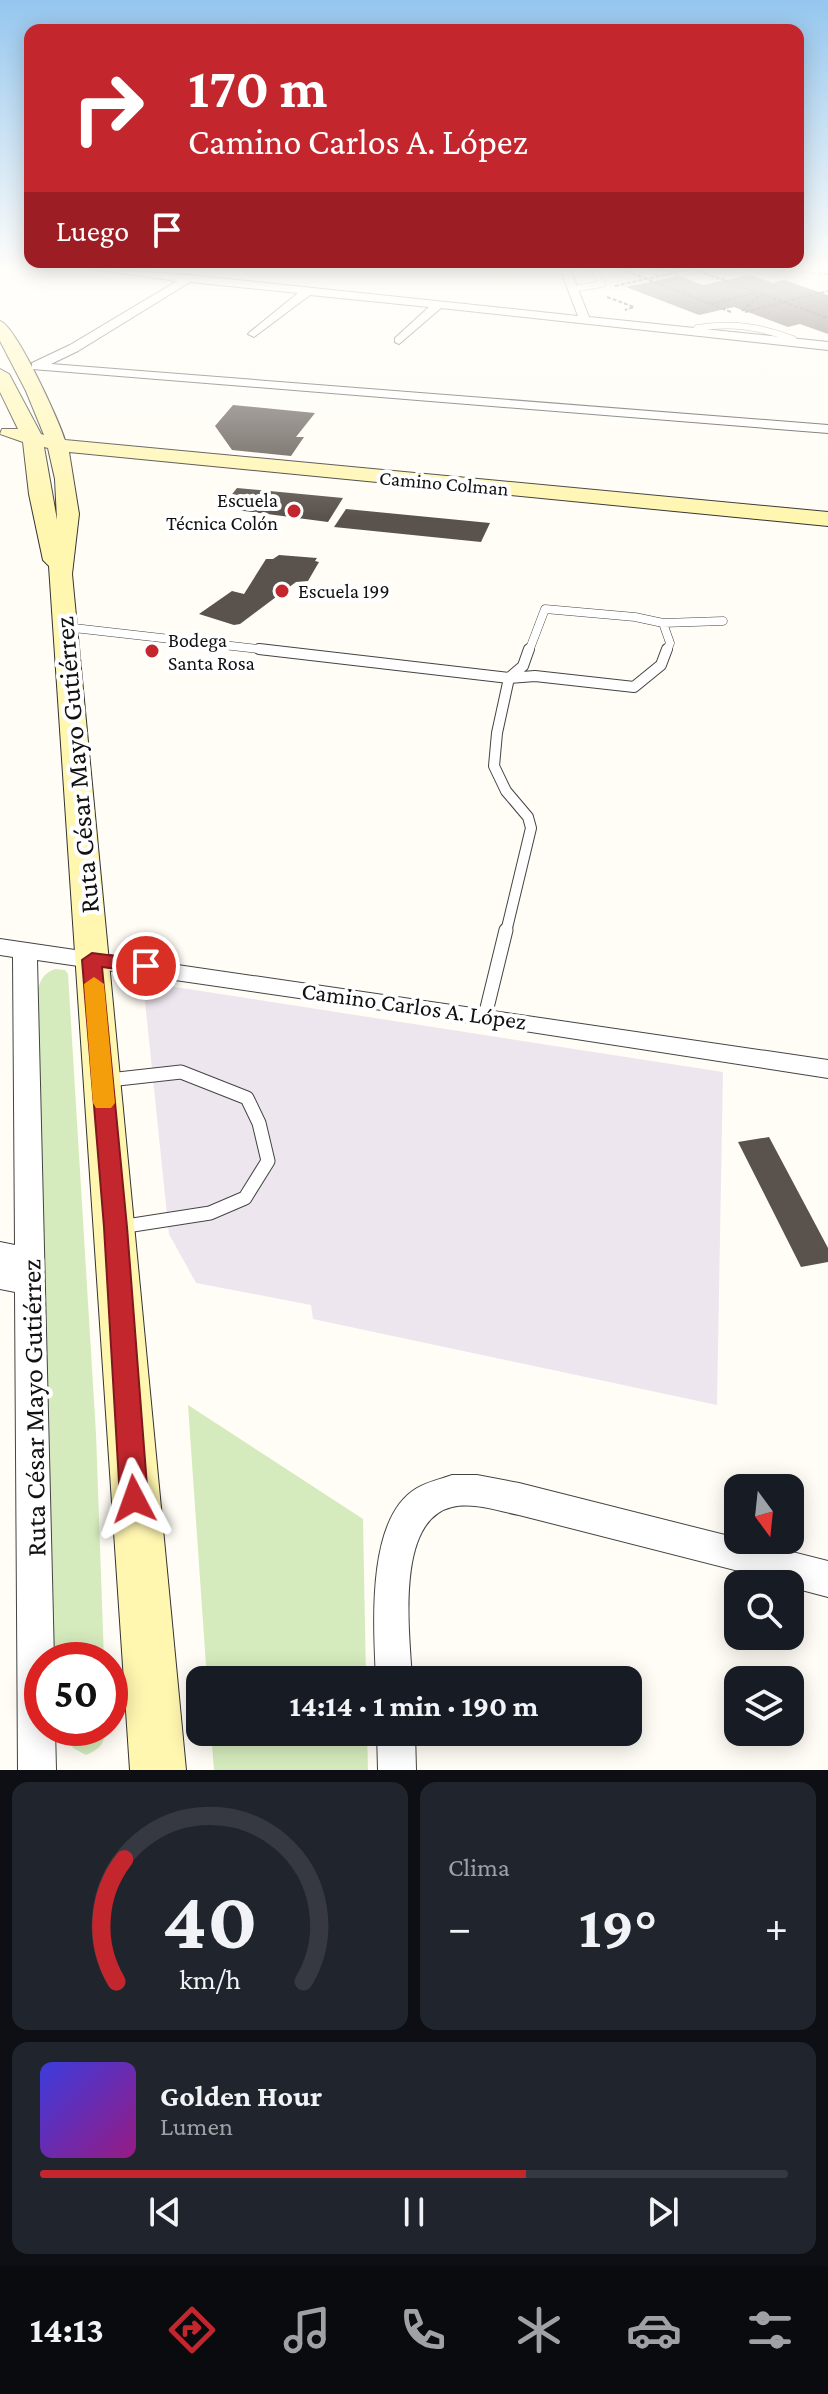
<!DOCTYPE html>
<html lang="es">
<meta charset="utf-8">
<style>
body{margin:0;font-family:"Crimson Pro",serif;background:#20242c;color:#f1f3f6;height:100vh;display:flex;flex-direction:column;font-size:30px;white-space:nowrap}
*{box-sizing:border-box;margin:0}
p{font-size:26px;color:#9ea1a6}
.icon{flex:none;width:44px;height:44px;fill:none;stroke:currentColor;stroke-width:2;stroke-linecap:round;stroke-linejoin:round}
.map{position:relative;height:1770px;overflow:hidden}
.drawer{display:flex;flex-direction:column;gap:12px;padding:12px;background:#0d0f14;flex:1}
.drawer>*{flex:none}
.banner{position:absolute;left:24px;top:24px;width:780px;height:244px;border-radius:16px;box-shadow:0 4px 20px #0003;background:#c4262e;color:#fff;overflow:hidden}
.needle{width:52px;rotate:165deg}
.controls{position:absolute;left:724px;top:1474px;display:grid;gap:16px}
.controls a{display:grid;place-items:center;width:80px;height:80px;border-radius:16px;background:#171b24;box-shadow:0 4px 20px #0003;font-size:40px}
.speed{position:absolute;left:24px;top:1642px;display:flex;gap:16px;font-size:40px;font-weight:700;text-align:center}
.speed>*{display:grid;place-content:center;width:104px;height:104px;border-radius:50%;background:#171b24;box-shadow:0 4px 20px #0003;line-height:1}
.speed .limit{border:12px solid #d22;background:#fff;color:#111}
.pin{position:absolute;display:grid;place-items:center;width:68px;height:68px;color:#fff;margin:-34px;border:4px solid #fff;border-radius:50%;box-shadow:0 2px 8px #0007}
.me{position:absolute;width:88px;margin:-44px;rotate:356deg;stroke-linejoin:round;filter:drop-shadow(0 0 6px #0008)}
.turn{display:flex;align-items:center;gap:28px;height:168px;padding:0 32px;font-size:36px}
.turn .icon{width:104px;height:104px;stroke-width:2.5}
.turn b{display:block;font-size:56px;line-height:68px}
.then{display:flex;align-items:center;height:76px;padding:0 32px;background:#0003;gap:16px;font-size:30px}
.big{font-size:60px;font-weight:700;line-height:1.1}
.drawer .tile{flex:1;display:flex;flex-direction:column;justify-content:center;gap:12px;min-width:0;padding:0 28px;border-radius:16px;background:#20242c}
.drawer .dial{align-items:center;gap:0}
.dial svg{height:208px;overflow:visible;fill:none;stroke:#363941;stroke-width:7;stroke-linecap:round;text-anchor:middle}
.dial text{fill:#f1f3f6;stroke:none}
.song{display:flex;align-items:center;gap:24px}
.cover{width:96px;height:96px;border-radius:12px;background:linear-gradient(135deg,hsl(240 70% 55%),hsl(310 70% 35%))}
.played{height:8px;border-radius:4px;background:linear-gradient(90deg,#c4262e 65%,#363941 65%)}
.keys{display:flex;justify-content:space-around;direction:ltr}
.heat{display:flex;justify-content:space-between;align-items:center;font-size:44px;direction:ltr}
.drawer .tiles{flex:1;display:grid;gap:12px;grid-template-columns:1fr 1fr}
.tile:last-child{grid-column:span 2}
.trip{position:absolute;left:186px;top:1666px;width:456px;height:80px;border-radius:16px;background:#171b24;box-shadow:0 4px 20px #0003;font-weight:700;line-height:80px;text-align:center}
.dock{display:flex;height:128px;justify-content:space-around;align-items:center;background:#090b0e;color:#9ea1a6}
.dock .icon{width:56px;height:56px}
.dock .selected{color:#c4262e}
.dock b{font-size:36px;color:#f1f3f6}
.map>svg:first-child{display:block}
.industrial{fill:#eee6ef}
.green{fill:#d5ebbd}
.building{fill:#5a524d}
.lines{fill:none;stroke-linecap:round;stroke-linejoin:round}
.lane-far3-casing{stroke:#444;stroke-width:7}
.lane-far2-casing{stroke:#444;stroke-width:9}
.lane-far1-casing{stroke:#444;stroke-width:12}
.lane-casing{stroke:#444;stroke-width:15}
.street-casing{stroke:#444;stroke-width:2}
.secondary-casing{stroke:#333;stroke-width:2}
.path{stroke:#333;stroke-width:2;stroke-dasharray:4 2;stroke-linecap:butt}
.lane-far3{stroke:#fff;stroke-width:6}
.lane-far2{stroke:#fff;stroke-width:8}
.lane-far1{stroke:#fff;stroke-width:10}
.lane{stroke:#fff;stroke-width:13}
.street{fill:#fff;fill-rule:evenodd}
.secondary{fill:#fff6b0;fill-rule:evenodd}
.route{fill:#c4262e;stroke:#7f191e;stroke-width:2}
.slow{fill:#f59e0b}
.poi-dot{fill:#c4262e;stroke:#fff;stroke-width:3}
.labels{text-anchor:middle;stroke-width:8;stroke-linejoin:round;paint-order:stroke}
.far-street-label{font-size:20px;fill:#111;stroke:#fff}
.far-poi-label{font-size:20px;fill:#111;stroke:#fff;text-anchor:start}
.street-label{font-size:24px;fill:#111;stroke:#fff}
.near-street-label{font-size:28px;fill:#111;stroke:#fff}
</style>
<div class="map">
<svg width="828" height="1770" viewBox="0 0 828 1770">
<rect width="100%" height="100%" fill="#fffdf5"/>
<path class="industrial" d="M 143,982 L 723,1072 L 717,1405 L 313,1319 L 311,1305 L 196,1283 L 169,1234 Z"/>
<path class="green" d="M 55,969 L 65,970 L 68,974 L 96,1434 L 104,1660 L 53,1660 L 37,1020 C 38,1000 33,977 55,969 Z
M 188,1405 L 363,1519 L 366,1680 L 207,1680 Z
M 63,1728 L 105,1728 C 105,1744 100,1749 86,1755 L 73,1748 Z
M 211,1732 L 367,1732 L 368,1770 L 214,1770 Z"/>
<path class="building" d="M 750,275 L 773,283 L 784,280 L 828,295 L 828,334 L 800,324 L 788,327 L 734,307 L 699,315 L 626,287 L 679,276 L 703,285 Z
M 233,405 L 315,413 L 296,437 L 304,437 L 291,456 L 232,450 L 215,426 Z
M 237,488 L 343,498 L 328,522 L 221,508 Z
M 346,509 L 490,523 L 481,542 L 334,527 Z
M 279,555 L 317,558 L 315,561 L 319,562 L 308,581 L 296,582 L 240,624 L 234,625 L 199,614 L 232,591 L 244,594 L 266,559 L 273,559 Z
M 769,1137 L 828,1248 L 828,1262 L 801,1267 L 738,1142 Z"/>
<g class="lines">
<g class="lane-far3-casing">
<path id="lane-far3" d="M 573,289 L 602,284 L 594,269
M 694,332 L 697,328 C 731,322 761,327 793,339 L 792,342"/>
</g>
<g class="lane-far2-casing">
<path id="lane-far2" d="M 65,627 L 276,651
M 529,651 L 545,609 L 635,617 L 663,623
M 667,651 L 670,643 L 663,623 L 723,621"/>
</g>
<g class="lane-far1-casing">
<path id="lane-far1" d="M 259,649 L 509,678 L 535,676 L 634,687 L 661,665 L 667,649
M 506,932 L 531,828 L 528,817 L 506,791 L 494,766 L 497,733 L 509,678 L 523,666 L 529,649"/>
</g>
<g class="lane-casing">
<path id="lane" d="M 485,1016 L 506,930
M 109,1080 L 181,1072 L 247,1098 L 259,1123 L 268,1161 L 245,1198 L 210,1213 L 120,1227"/>
</g>
<g class="street-casing">
<path id="street" d="M 93,269 L 189,275 L 578,316 L 560,269 L 570,269 L 589,317 L 828,342 L 828,350 L 441,308 L 399,344 L 395,342 L 395,338 L 429,307 L 310,295 L 254,337 L 248,334 L 250,332 L 298,293 L 190,282 L 78,351 L 51,364 L 828,425 L 828,433 L 32,369 L 32,363 L 70,345 L 177,281 Z
M 0,939 L 828,1060 L 828,1078 L 485,1025 L 37,960 L 54,1660 L 42,1660 L 42,1728 L 55,1728 L 56,1770 L 18,1770 L 15,1292 L 0,1289 L 0,1242 L 15,1245 L 13,957 L 0,955 Z
M 452,1475 L 477,1475 L 519,1483 L 828,1561 L 828,1597 L 790,1587 L 790,1584 L 519,1515 C 498,1511 474,1502 452,1507 C 394,1521 410,1636 412,1680 L 376,1680 C 374,1629 365,1518 417,1488 C 427,1482 441,1479 452,1475 Z
M 377,1732 L 415,1732 L 416,1770 L 378,1770 Z"/>
</g>
<g class="secondary-casing">
<path id="secondary" d="M 0,321 C 16,326 59,420 65,440 L 828,512 L 828,526 L 69,452 L 79,514 L 72,574 L 186,1770 L 130,1770 L 49,566 L 43,560 L 29,494 L 23,442 L 0,434 L 2,429 L 18,429 L 0,392 L 0,369 L 9,374 L 41,434 L 44,435 L 26,391 L 0,341 ZM 44,447 L 48,448 L 55,479 L 57,520 Z"/>
</g>
<path class="path" d="M 621,269 L 731,312
M 646,269 L 673,271
M 693,269 L 828,318
M 721,269 L 755,269
M 764,269 L 828,274
M 615,286 L 691,269
M 607,297 L 634,307 L 625,310
M 710,304 L 756,293
M 742,311 L 761,294
M 745,312 L 828,291"/>
<use href="#lane-far3" class="lane-far3"/>
<use href="#lane-far2" class="lane-far2"/>
<use href="#lane-far1" class="lane-far1"/>
<use href="#lane" class="lane"/>
<use href="#street" class="street"/>
<use href="#secondary" class="secondary"/>
</g>
<linearGradient id="sky" x2="0" y2="1"><stop stop-color="#95c6ee"/><stop offset="0.52" stop-color="#fffefa"/><stop offset="1" stop-color="#fffefa" stop-opacity="0"/></linearGradient>
<rect width="828" height="517" fill="url(#sky)"/>
<path class="route" d="M 92,953 L 146,960 L 156,966 L 146,973 L 102,967 L 127,1227 L 148,1499 L 144,1509 L 134,1513 L 124,1509 L 120,1499 L 104,1227 L 82,960 Z"/>
<path class="slow" d="M 94,977 L 104,984 L 115,1103 L 111,1108 L 96,1108 L 93,1103 L 84,984 Z"/>
<g class="poi-dot">
<circle cx="294" cy="511" r="8"/>
<circle cx="282" cy="591" r="8"/>
<circle cx="152" cy="651" r="8"/>
</g>
<g class="labels">
<g class="far-street-label">
<text transform="translate(444 483) rotate(5)" y="7">Camino Colman</text>
</g>
<g class="far-poi-label">
<text x="278" y="507" text-anchor="end">Escuela<tspan x="278" dy="23">Técnica Colón</tspan></text>
<text x="298" y="598">Escuela 199</text>
<text x="168" y="647">Bodega<tspan x="168" dy="23">Santa Rosa</tspan></text>
</g>
<g class="street-label">
<text transform="translate(414 1006) rotate(8)" y="8">Camino Carlos A. López</text>
</g>
<g class="near-street-label">
<text transform="translate(76 765) rotate(-95)" y="10">Ruta César Mayo Gutiérrez</text>
<text transform="translate(33 1408) rotate(-91)" y="10">Ruta César Mayo Gutiérrez</text>
</g>
</g>
</svg>
<div class="controls">
<a><svg class="needle" viewBox="-14 -14 28 28"><path d="M0-13l5 13h-10z" fill="#e53935"/><path d="M0 13l5-13h-10z" fill="#9ea1a6"/></svg></a>
<a><svg class="icon" aria-label="search" viewBox="0 0 24 24"><circle cx="10" cy="10" r="6"/><path d="M15 15l6 6"/></svg></a>
<a><svg class="icon" aria-label="layers" viewBox="0 0 24 24"><path d="M12 4l9 5-9 5-9-5zM3 14l9 5 9-5"/></svg></a>
</div>
<div class="speed"><div class="limit">50</div></div>
<div class="pin" style="left:146px;top:966px;background:#d93025"><svg class="icon" aria-label="arrive" viewBox="0 0 24 24"><path d="M6 21V4h12l-3 4 3 4H6"/></svg></div>
<svg class="me" style="left:134px;top:1499px" viewBox="-20 -20 40 40"><path d="M0-17L14 15 0 8-14 15z" fill="#c4262e" stroke="#fff" stroke-width="4"/></svg>
<div class="trip">14:14 · 1 min · 190 m</div>
<div class="banner">
<div class="turn"><svg class="icon" aria-label="right" viewBox="0 0 24 24"><path d="M7 20v-9h11M14 6l5 5-5 5"/></svg><div><b>170 m</b>Camino Carlos A. López</div></div>
<div class="then">Luego<svg class="icon" aria-label="arrive" viewBox="0 0 24 24"><path d="M6 21V4h12l-3 4 3 4H6"/></svg></div>
</div>
</div>
<section class="drawer">
<div class="tiles">
<div class="tile dial"><svg viewBox="0 0 100 80">
<path d="M14 69A42 42 0 1 1 86 69"/>
<path d="M14 69A42 42 0 0 1 17 22" stroke="#c4262e"/>
<text x="50" y="56" font-size="32" font-weight="700">40</text>
<text x="50" y="72" font-size="11">km/h</text>
</svg></div>
<div class="tile"><p>Clima</p>
<div class="heat"><a>−</a><b class="big">19°</b><a>+</a></div>
</div>
<div class="tile">
<div class="song"><i class="cover"></i><div><b>Golden Hour</b><p>Lumen</p></div></div>
<div class="played"></div>
<div class="keys"><svg class="icon" aria-label="previous" viewBox="0 0 24 24"><path d="M18 5L8 12l10 7zM5 5v14"/></svg><svg class="icon" aria-label="pause" viewBox="0 0 24 24"><path d="M8 5v14M16 5v14"/></svg><svg class="icon" aria-label="next" viewBox="0 0 24 24"><path d="M6 5l10 7-10 7zM19 5v14"/></svg></div>
</div>
</div>
</section>
<nav class="dock">
<b>14:13</b>
<svg class="icon selected" aria-label="directions" viewBox="0 0 24 24"><path d="M12 3l9 9-9 9-9-9zM9 14v-3h6M13 9l2 2-2 2"/></svg>
<svg class="icon" aria-label="music" viewBox="0 0 24 24"><path d="M9 18V5l10-2v13"/><circle cx="6" cy="18" r="3"/><circle cx="16" cy="16" r="3"/></svg>
<svg class="icon" aria-label="phone" viewBox="0 0 24 24"><path d="M5 4h4l2 5-3 2q2 4 5 5l2-3 5 2v4C11 20 4 13 5 4z"/></svg>
<svg class="icon" aria-label="climate" viewBox="0 0 24 24"><path d="M12 3v18M4 7l16 10M4 17L20 7"/></svg>
<svg class="icon" aria-label="car" viewBox="0 0 24 24"><path d="M5 17H2v-5l4-1 3-4h7l3 4 3 1v5h-3M9 17h6M6 11h13"/><circle cx="7" cy="17" r="2"/><circle cx="17" cy="17" r="2"/></svg>
<svg class="icon" aria-label="filters" viewBox="0 0 24 24"><path d="M4 7h16M4 17h16"/><circle cx="9" cy="7" r="2"/><circle cx="15" cy="17" r="2"/></svg>
</nav>
